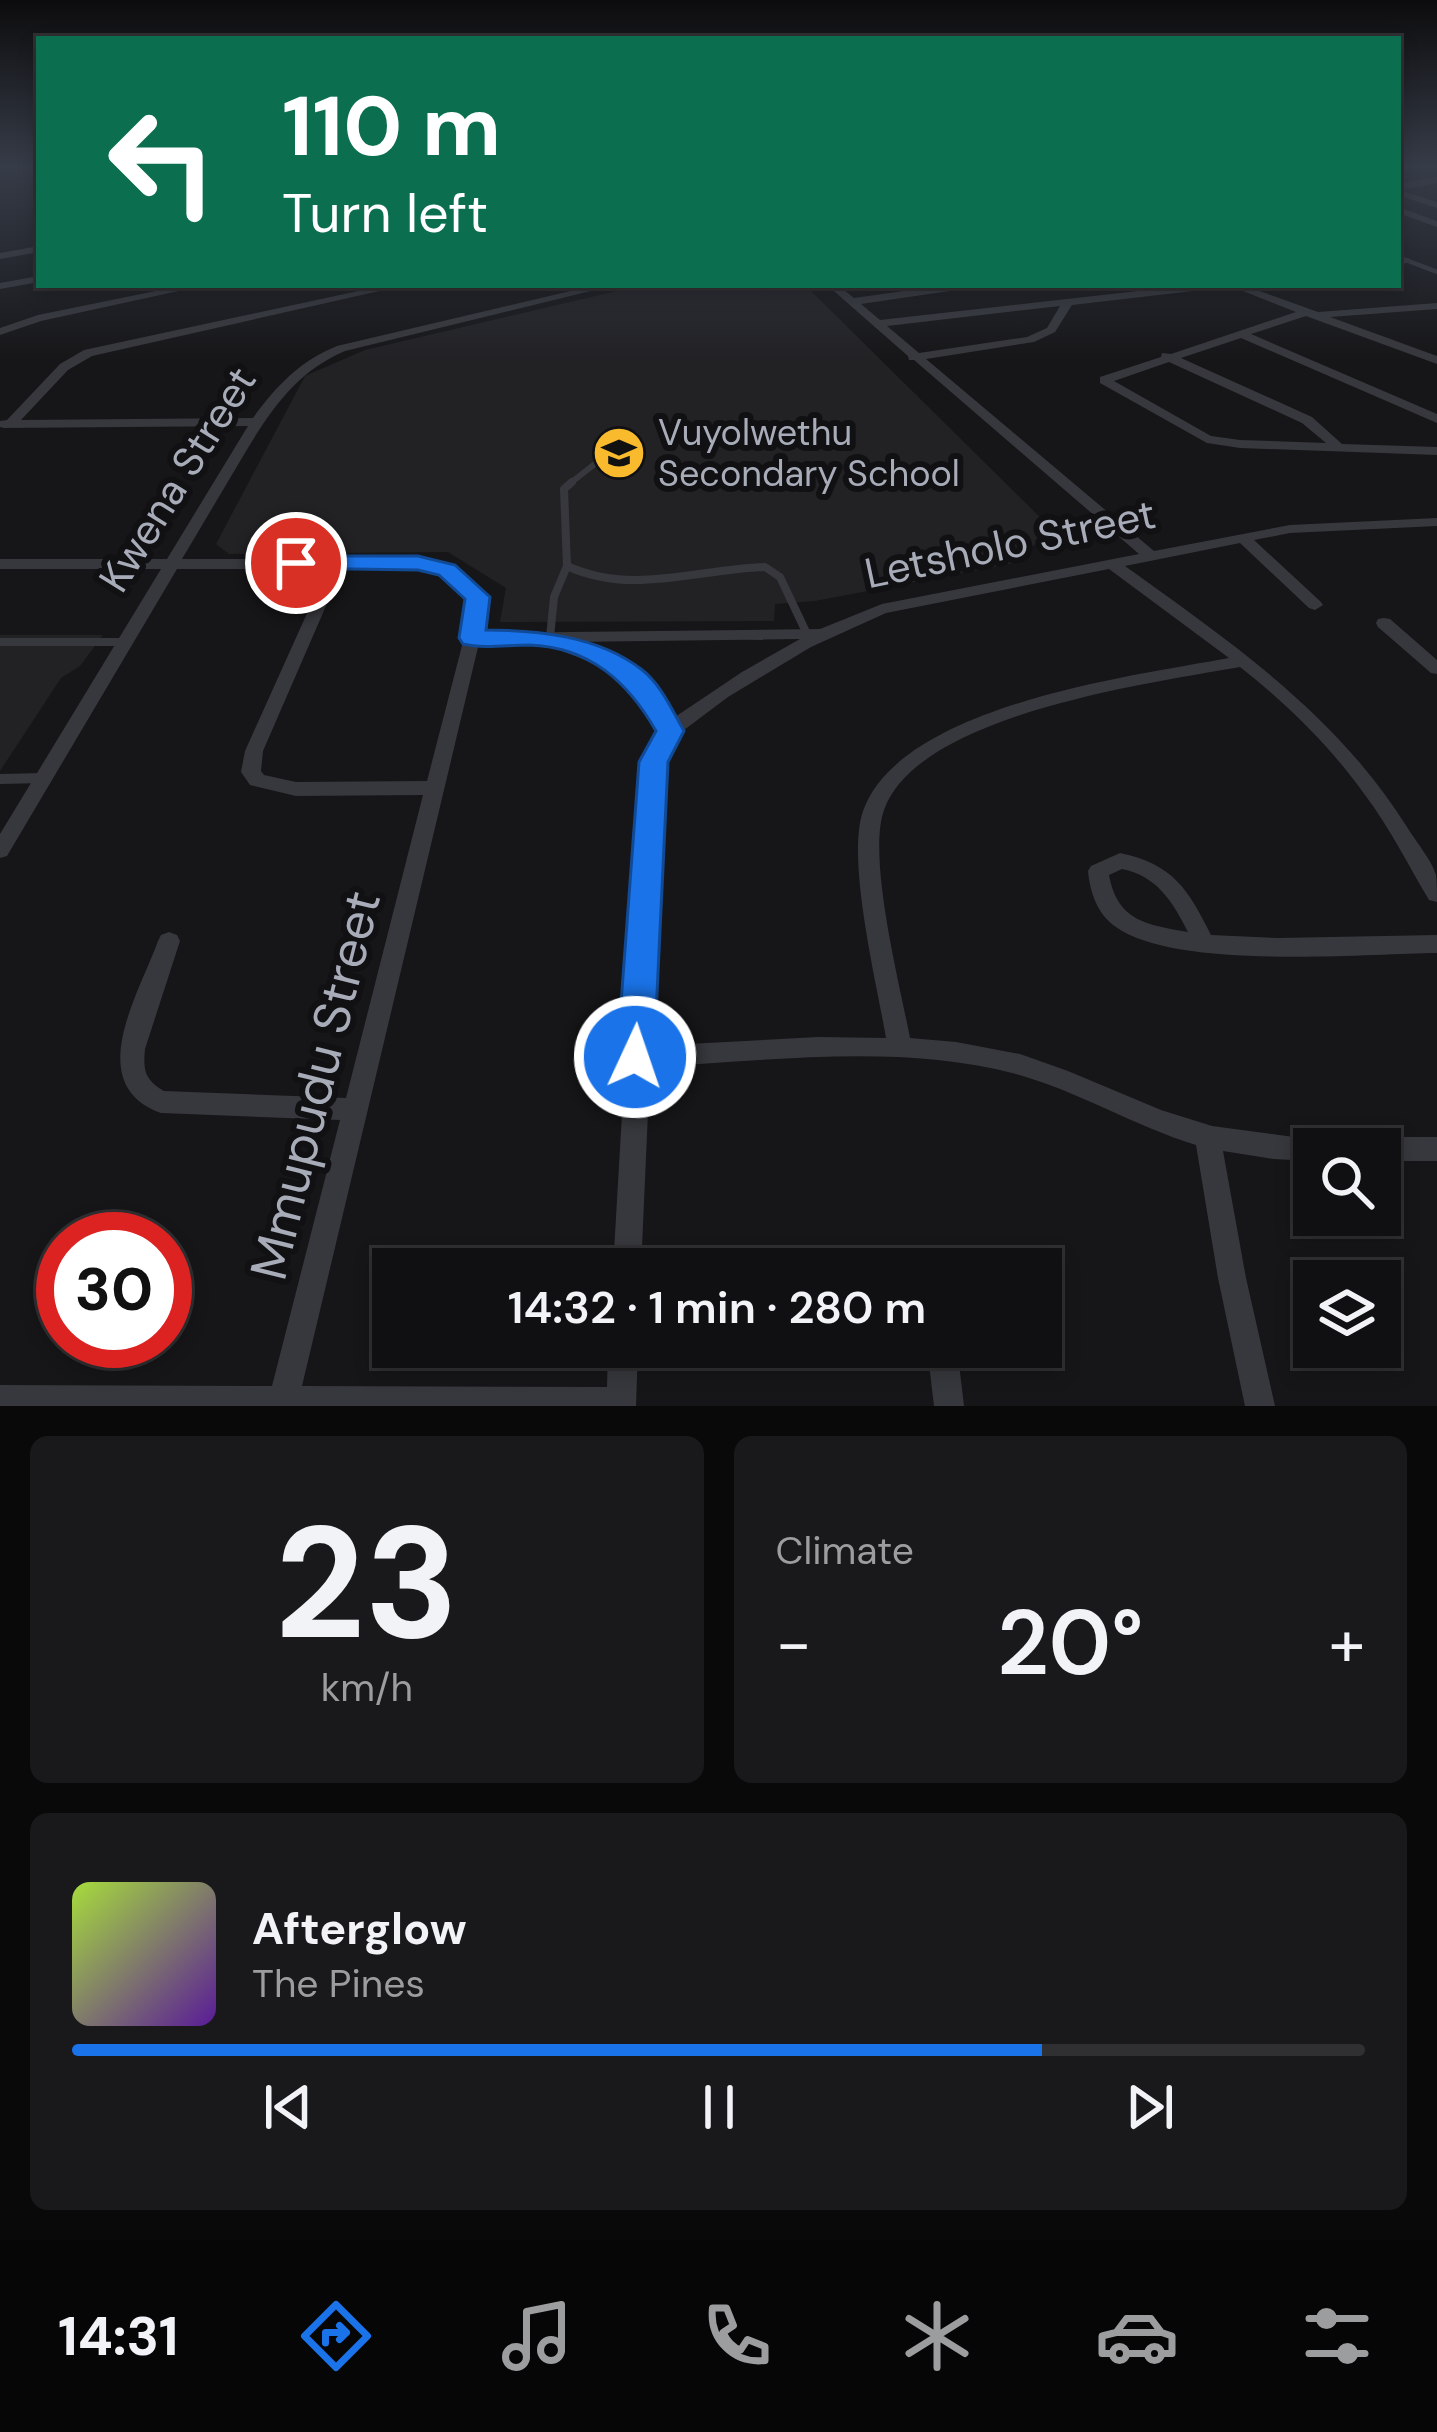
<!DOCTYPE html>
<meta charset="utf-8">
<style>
body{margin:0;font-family:"DM Sans",sans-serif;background:#19191b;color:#f1f3f6;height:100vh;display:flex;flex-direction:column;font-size:45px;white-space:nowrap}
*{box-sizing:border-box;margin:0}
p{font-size:39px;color:#9c9d9f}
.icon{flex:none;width:66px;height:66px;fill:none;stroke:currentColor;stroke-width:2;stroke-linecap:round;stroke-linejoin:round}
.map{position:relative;height:1406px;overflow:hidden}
.details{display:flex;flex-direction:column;gap:30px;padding:30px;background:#09090a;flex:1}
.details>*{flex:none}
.hud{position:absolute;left:36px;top:36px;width:1365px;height:252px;border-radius:0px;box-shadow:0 6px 18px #0003,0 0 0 3px #303032;background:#0b6e4f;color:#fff;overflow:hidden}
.buttons{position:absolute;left:1293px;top:1128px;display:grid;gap:24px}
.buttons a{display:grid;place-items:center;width:108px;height:108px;border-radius:0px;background:#101012;box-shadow:0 6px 18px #0003,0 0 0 3px #303032;font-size:60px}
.speed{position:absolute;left:36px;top:1212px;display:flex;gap:24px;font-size:60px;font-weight:700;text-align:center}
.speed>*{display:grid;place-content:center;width:156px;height:156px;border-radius:50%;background:#101012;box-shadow:0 6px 18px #0003,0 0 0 3px #303032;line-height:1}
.speed .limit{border:18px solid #d22;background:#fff;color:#111}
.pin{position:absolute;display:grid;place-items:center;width:102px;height:102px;color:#fff;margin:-51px;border:6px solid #fff;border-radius:50%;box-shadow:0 3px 12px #0007}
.me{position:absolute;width:132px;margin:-66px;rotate:3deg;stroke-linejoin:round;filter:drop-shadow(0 0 9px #0008)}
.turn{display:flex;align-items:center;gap:42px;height:252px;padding:0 48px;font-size:54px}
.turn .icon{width:156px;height:156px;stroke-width:2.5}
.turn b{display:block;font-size:84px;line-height:102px}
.big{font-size:90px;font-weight:600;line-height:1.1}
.details .card{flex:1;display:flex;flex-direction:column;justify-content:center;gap:18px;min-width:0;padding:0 42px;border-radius:18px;background:#19191b}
.details .dial{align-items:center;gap:0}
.dial b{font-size:156px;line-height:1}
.song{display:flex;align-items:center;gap:36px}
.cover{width:144px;height:144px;border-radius:18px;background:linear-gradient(135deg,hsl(80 70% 55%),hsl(270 70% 35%))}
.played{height:12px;border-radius:6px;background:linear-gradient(90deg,#1a73e8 75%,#303032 75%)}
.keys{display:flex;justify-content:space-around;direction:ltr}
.heat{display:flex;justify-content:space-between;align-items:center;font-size:66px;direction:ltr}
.details .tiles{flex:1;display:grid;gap:30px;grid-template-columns:1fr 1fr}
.card:last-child{grid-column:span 2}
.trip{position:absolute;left:372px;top:1248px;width:690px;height:120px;border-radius:0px;background:#101012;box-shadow:0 6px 18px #0003,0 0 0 3px #303032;font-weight:600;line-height:120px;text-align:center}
.menu{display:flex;height:192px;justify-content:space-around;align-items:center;background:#060607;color:#9c9d9f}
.menu .icon{width:84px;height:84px}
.menu .current{color:#1a73e8}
.menu b{font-size:54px;color:#f1f3f6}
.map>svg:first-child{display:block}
.built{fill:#222225}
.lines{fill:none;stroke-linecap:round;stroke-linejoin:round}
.lane-far3{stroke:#37383d;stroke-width:4.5}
.lane-far2{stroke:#37383d;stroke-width:6}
.lane-far1{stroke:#37383d;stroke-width:8}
.lane{stroke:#37383d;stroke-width:10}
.street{fill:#37383d;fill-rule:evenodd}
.route{fill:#1a73e8;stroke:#114b97;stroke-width:3}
.labels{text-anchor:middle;stroke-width:12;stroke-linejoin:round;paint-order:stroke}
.far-poi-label{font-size:36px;fill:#a7acb8;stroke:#111113;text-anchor:start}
.street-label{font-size:42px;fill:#a7acb8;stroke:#111113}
.near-street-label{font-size:51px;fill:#a7acb8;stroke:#111113}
</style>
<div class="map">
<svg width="1437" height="1406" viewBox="0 0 1437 1406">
<rect width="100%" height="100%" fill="#161618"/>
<path class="built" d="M 643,285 L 807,287 L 1052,529 L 1014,563 L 815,601 L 775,604 L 774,621 L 500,622 L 506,588 L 448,552 L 229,554 L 216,544 L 305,376 L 365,350 Z
M 0,635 L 103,635 L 80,666 L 61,678 L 0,771 Z"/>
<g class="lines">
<path class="lane-far3" d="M 1398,257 L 1437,272"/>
<path class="lane-far2" d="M 568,485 L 615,448"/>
<path class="lane-far1" d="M 572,482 L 564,489 L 567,566 C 632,596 697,569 765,567 L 780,577 L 807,634
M 550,637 L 554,597 L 567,566
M 0,642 L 125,642"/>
<path class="lane" d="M 0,779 L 44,778"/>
<path class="street" d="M 1437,177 L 1437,183 L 1399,190 L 1437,202 L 1437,208 L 1398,195 L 1398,184 Z
M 1398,207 L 1437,221 L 1437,227 L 1398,213 Z
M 39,246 L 39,252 L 0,259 L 0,253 Z
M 1398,259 L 1408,258 L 1413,261 L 1398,265 Z
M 39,276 L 39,282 L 0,289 L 0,283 Z
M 185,285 L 206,285 L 41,321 L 0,335 L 0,328 L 38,315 Z
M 386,285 L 406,285 L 92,356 L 68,370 L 21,420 L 253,418 C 276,386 300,361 337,346 L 596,285 L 615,285 L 345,351 C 291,374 265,419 236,468 C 218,498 200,529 182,559 L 418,559 C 447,564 469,572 486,597 L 481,633 L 820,629 L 882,604 L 1139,554 L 914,360 L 909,360 L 908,356 L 827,285 L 838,285 L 854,298 L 947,285 L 975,285 L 970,288 L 861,304 L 880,320 L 1191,285 L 1224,285 L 1219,288 L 1072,305 L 1055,332 L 1034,342 L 926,359 L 1154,551 L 1290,525 L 1437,518 L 1437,526 L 1290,533 L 1254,540 L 1321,602 L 1323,605 L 1315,610 L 1309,608 L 1240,543 L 1125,566 C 1231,642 1337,715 1407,827 C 1416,842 1431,859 1436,875 C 1437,882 1437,894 1437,902 L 1429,900 C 1408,865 1390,828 1365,795 C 1330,746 1287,704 1240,667 C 1151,683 918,714 884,810 C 867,858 900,985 910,1038 L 956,1042 L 1020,1054 L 1068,1071 L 1161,1110 L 1212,1126 L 1323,1141 L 1327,1149 L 1314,1149 L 1314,1161 L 1273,1159 L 1223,1151 L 1246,1278 L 1275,1406 L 1245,1406 L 1218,1278 L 1196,1145 C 1134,1126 1078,1091 1016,1074 C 898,1043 770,1061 650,1067 L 641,1269 L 613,1269 L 625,1062 L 623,1057 L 626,1050 L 643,762 L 660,730 C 630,680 604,665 550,647 L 548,642 L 479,643 L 302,1386 L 607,1387 L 608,1347 L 638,1347 L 636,1406 L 0,1406 L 0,1385 L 272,1386 L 340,1120 L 161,1113 C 82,1084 139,994 158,941 L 161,935 L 169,932 L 177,935 L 180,941 L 145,1049 C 143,1071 145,1080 164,1091 L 346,1098 L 423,795 L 296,796 L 250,785 L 241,772 L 245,751 L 327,569 L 177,569 L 7,856 L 0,858 L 0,834 L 161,569 L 0,569 L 0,559 L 167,559 L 248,426 L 4,428 L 0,427 L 0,421 L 7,420 L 60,364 L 84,350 ZM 1060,306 L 1047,328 L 1027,337 L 919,353 L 887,326 ZM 342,569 C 386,569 439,559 470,597 L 464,638 L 427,781 L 296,782 L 264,775 L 261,771 L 263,751 ZM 1109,569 L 1229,658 C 1132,676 901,705 863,811 C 846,860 877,984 886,1038 L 818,1037 L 650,1046 L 663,762 L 676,736 L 728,697 L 811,647 L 886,613 ZM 800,639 L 742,672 L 672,719 C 646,678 616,657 570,642 Z
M 1228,285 L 1243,285 L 1318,312 L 1437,303 L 1437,309 L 1330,317 L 1437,356 L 1437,364 L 1306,316 L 1251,334 L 1437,414 L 1437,423 L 1241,338 L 1181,358 L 1312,417 L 1342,444 L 1437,447 L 1437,455 L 1240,448 L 1207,443 L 1100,383 L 1100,377 L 1161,357 L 1162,353 L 1171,354 L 1296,312 ZM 1169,362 L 1302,423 L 1326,443 L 1240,440 L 1211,436 L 1114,381 Z
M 1384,618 L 1390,619 L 1437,660 L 1437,674 L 1431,673 L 1378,627 L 1376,623 L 1378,619 Z
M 1120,853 C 1173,864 1188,889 1211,935 L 1278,938 L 1437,935 L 1437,953 C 1361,954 1176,970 1116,927 C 1097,914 1090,892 1088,871 L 1091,866 ZM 1122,869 C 1157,876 1173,902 1188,932 C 1147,925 1117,921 1109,875 Z
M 1380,1137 L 1437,1137 L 1437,1161 L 1380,1161 L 1380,1149 L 1367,1149 L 1371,1141 Z
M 927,1347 L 957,1347 L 964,1406 L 934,1406 Z"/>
</g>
<linearGradient id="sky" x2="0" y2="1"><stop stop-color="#0c0c0d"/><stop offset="0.46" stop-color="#363c48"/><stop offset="1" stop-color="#363c48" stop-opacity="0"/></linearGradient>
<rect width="1437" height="361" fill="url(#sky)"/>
<path class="route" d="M 296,556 L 418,556 L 455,565 L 490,597 L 486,630 C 537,630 598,636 641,669 C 661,684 672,710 684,731 L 668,762 L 654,1057 L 648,1068 L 635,1073 L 622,1068 L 617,1057 L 639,762 L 656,731 C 628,682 590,647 529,645 C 507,645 484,649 463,644 L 459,638 L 465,599 L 439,575 L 418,570 L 287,568 L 284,563 Z"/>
<defs>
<g id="school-disc" transform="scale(2.7)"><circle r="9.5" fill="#f9bb2d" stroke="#111113"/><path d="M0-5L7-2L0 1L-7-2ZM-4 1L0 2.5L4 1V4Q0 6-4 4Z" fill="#111"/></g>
</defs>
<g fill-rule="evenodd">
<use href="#school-disc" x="619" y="453"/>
</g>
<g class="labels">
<g class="far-poi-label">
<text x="658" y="445">Vuyolwethu<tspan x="658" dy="41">Secondary School</tspan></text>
</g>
<g class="street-label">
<text transform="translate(177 479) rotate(-58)" y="15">Kwena Street</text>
<text transform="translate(1010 543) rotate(-12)" y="15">Letsholo Street</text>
</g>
<g class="near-street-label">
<text transform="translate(315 1085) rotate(-76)" y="18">Mmupudu Street</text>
</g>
</g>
</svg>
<div class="buttons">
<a><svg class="icon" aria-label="search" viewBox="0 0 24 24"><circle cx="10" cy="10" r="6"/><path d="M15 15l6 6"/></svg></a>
<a><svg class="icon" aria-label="layers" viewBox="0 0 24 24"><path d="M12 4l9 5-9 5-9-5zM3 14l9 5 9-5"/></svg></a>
</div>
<div class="speed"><div class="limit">30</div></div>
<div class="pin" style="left:296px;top:563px;background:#d93025"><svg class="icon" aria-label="arrive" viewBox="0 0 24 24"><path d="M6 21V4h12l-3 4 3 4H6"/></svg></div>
<svg class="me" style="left:635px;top:1057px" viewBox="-20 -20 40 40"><circle r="17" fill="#1a73e8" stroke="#fff" stroke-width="3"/><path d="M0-11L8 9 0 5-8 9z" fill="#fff"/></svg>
<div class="trip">14:32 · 1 min · 280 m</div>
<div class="hud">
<div class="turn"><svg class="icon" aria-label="left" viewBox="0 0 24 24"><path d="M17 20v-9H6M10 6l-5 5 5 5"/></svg><div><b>110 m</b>Turn left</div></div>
</div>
</div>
<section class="details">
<div class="tiles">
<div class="card dial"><b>23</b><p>km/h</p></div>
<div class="card"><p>Climate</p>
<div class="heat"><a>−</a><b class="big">20°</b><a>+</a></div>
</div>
<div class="card">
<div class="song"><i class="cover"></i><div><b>Afterglow</b><p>The Pines</p></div></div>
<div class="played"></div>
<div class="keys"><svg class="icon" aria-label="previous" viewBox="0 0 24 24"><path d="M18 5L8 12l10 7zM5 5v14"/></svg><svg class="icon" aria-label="pause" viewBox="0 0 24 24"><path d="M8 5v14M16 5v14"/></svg><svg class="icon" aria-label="next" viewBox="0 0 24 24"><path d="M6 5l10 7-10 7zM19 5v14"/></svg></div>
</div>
</div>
</section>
<nav class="menu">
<b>14:31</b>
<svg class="icon current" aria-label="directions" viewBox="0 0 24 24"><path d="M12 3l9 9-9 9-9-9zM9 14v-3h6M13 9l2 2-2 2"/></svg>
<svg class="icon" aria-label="music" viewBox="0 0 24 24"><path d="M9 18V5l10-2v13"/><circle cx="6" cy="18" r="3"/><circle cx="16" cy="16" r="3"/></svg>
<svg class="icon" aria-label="phone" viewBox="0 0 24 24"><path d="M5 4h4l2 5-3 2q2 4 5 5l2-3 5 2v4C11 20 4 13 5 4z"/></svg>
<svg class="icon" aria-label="climate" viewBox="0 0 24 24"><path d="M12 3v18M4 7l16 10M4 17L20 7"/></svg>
<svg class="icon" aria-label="car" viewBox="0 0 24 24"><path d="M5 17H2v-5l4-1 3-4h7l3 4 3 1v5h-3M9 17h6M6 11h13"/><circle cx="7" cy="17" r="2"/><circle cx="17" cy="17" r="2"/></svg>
<svg class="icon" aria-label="filters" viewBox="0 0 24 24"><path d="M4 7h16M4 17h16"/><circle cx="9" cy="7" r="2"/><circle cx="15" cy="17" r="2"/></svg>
</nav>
